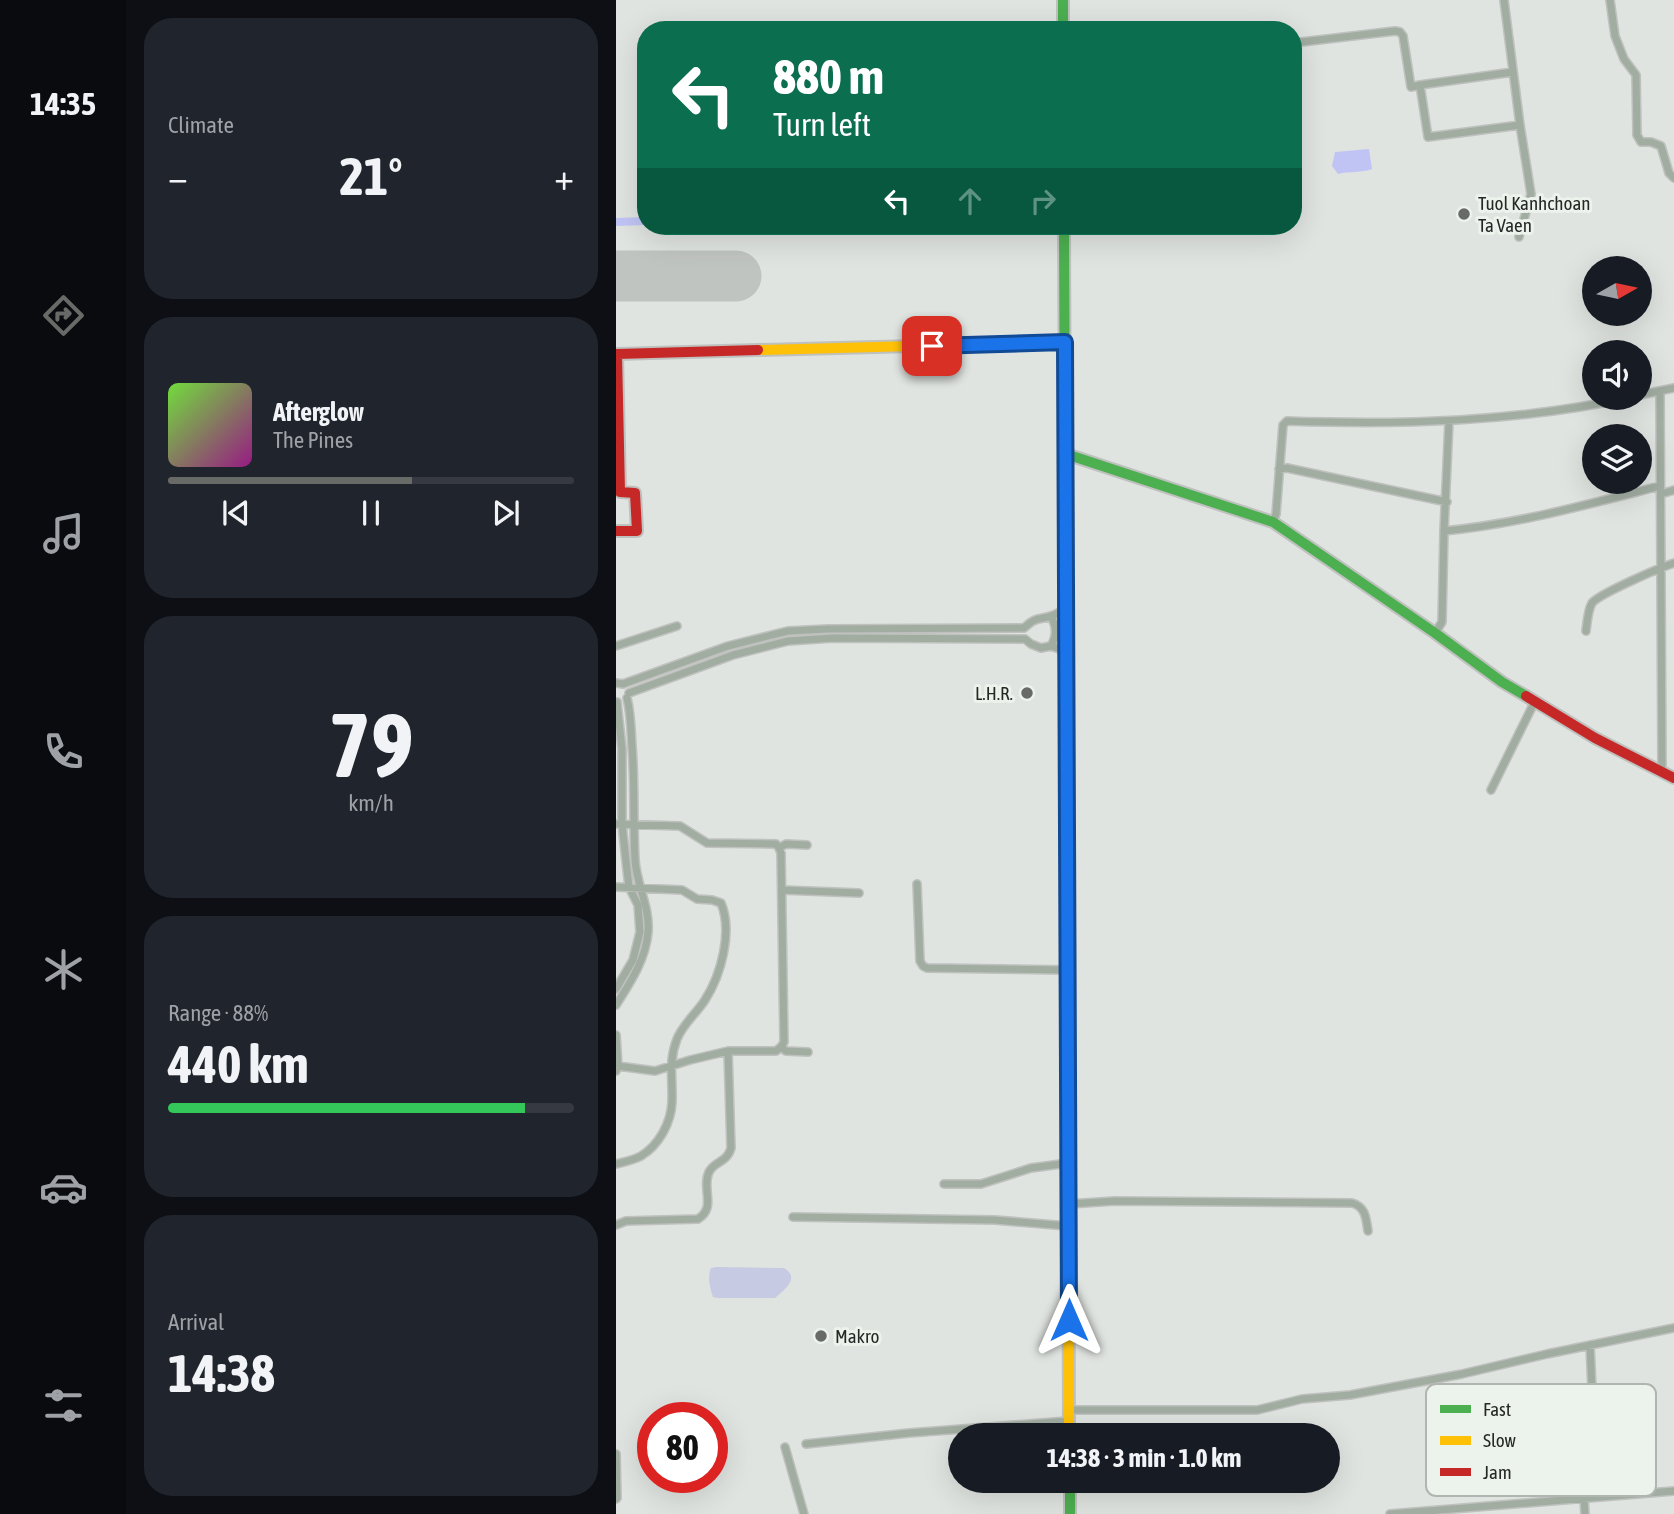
<!DOCTYPE html>
<meta charset="utf-8">
<style>
body{margin:0;font-family:"Asap Condensed",sans-serif;background:#20242c;color:#f1f3f6;height:100vh;display:flex;flex-direction:column;font-size:26px;white-space:nowrap}
*{box-sizing:border-box;margin:0}
p{font-size:23px;color:#9ea1a6}
.icon{flex:none;width:38px;height:38px;fill:none;stroke:currentColor;stroke-width:2;stroke-linecap:round;stroke-linejoin:round}
.map{position:relative;flex:1;overflow:hidden}
.details{display:flex;flex-direction:column;gap:18px;padding:18px;background:#0d0f14;width:490px}
.details>*{flex:none}
.guide{position:absolute;left:21px;top:21px;width:665px;height:214px;border-radius:28px;box-shadow:0 7px 28px #0002;background:#0b6e4f;color:#fff;overflow:hidden}
.needle{width:46px;rotate:81deg}
.controls{position:absolute;left:966px;top:256px;display:grid;gap:14px}
.controls a{display:grid;place-items:center;width:70px;height:70px;border-radius:50%;background:#171b24;box-shadow:0 7px 28px #0002;font-size:35px}
.speed{position:absolute;left:21px;top:1402px;display:flex;gap:14px;font-size:35px;font-weight:700;text-align:center}
.speed>*{display:grid;place-content:center;width:91px;height:91px;border-radius:50%;background:#171b24;box-shadow:0 7px 28px #0002;line-height:1}
.speed .limit{border:10px solid #d22;background:#fff;color:#111}
.pin{position:absolute;display:grid;place-items:center;width:60px;height:60px;color:#fff;margin:-30px;border-radius:14px;box-shadow:0 4px 10px #0006}
.me{position:absolute;width:77px;margin:-38px;rotate:0deg;stroke-linejoin:round;filter:drop-shadow(0 0 5px #0008)}
.turn{display:flex;align-items:center;gap:24px;height:147px;padding:0 21px;font-size:32px}
.turn .icon{width:91px;height:91px;stroke-width:2.5}
.turn b{display:block;font-size:49px;line-height:60px}
.lanes{display:flex;align-items:center;height:66px;padding:0 21px;background:#0003;justify-content:center;gap:35px;direction:ltr}
.lanes .off{opacity:.35}
.big{font-size:52px;font-weight:700;line-height:1.1}
.details .tile{flex:1;display:flex;flex-direction:column;justify-content:center;gap:10px;min-width:0;padding:0 24px;border-radius:28px;background:#20242c}
.details .dial{align-items:center;gap:0}
.dial b{font-size:91px;line-height:1}
.song{display:flex;align-items:center;gap:21px}
.cover{width:84px;height:84px;border-radius:10px;background:linear-gradient(135deg,hsl(100 70% 55%),hsl(310 70% 35%))}
.played{height:7px;border-radius:4px;background:linear-gradient(90deg,#676a67 60%,#363941 60%)}
.keys{display:flex;justify-content:space-around;direction:ltr}
.heat{display:flex;justify-content:space-between;align-items:center;font-size:38px;direction:ltr}
.charge{height:10px;border-radius:5px;background:linear-gradient(90deg,#34c759 88%,#363941 0)}
.trip{position:absolute;left:332px;top:1423px;width:392px;height:70px;border-radius:35px;background:#171b24;box-shadow:0 7px 28px #0002;font-weight:700;line-height:70px;text-align:center}
main{display:flex;flex:1;min-height:0}
.tabs{display:flex;flex-direction:column;width:126px;justify-content:space-around;align-items:center;background:#090b0e;color:#9ea1a6}
.tabs .icon{width:49px;height:49px}
.tabs .active{color:#676a67}
.tabs b{font-size:32px;color:#f1f3f6}
.map>svg:first-child{display:block}
.green{fill:#c6cae3}
.water{fill:#c0c4f4}
.lines{fill:none;stroke-linecap:round;stroke-linejoin:round}
.canal{stroke:#c0c4f4;stroke-width:8}
.runway{stroke:#c0c4c0;stroke-width:51}
.street-casing{stroke:#bfc1bf;stroke-width:10}
.fast-casing{stroke:#bfc1bf;stroke-width:14}
.slow-casing{stroke:#bfc1bf;stroke-width:14}
.jam-casing{stroke:#bfc1bf;stroke-width:14}
.street{stroke:#a2ada2;stroke-width:7}
.fast{stroke:#4caf50;stroke-width:10}
.slow{stroke:#ffc107;stroke-width:10}
.jam{stroke:#c62828;stroke-width:10}
.route-casing{stroke:#114b97;stroke-width:18}
.route{stroke:#1a73e8;stroke-width:12}
.poi-dot{fill:#676a67;stroke:#ecf2ec;stroke-width:2.5}
.labels{text-anchor:middle;stroke-width:6;stroke-linejoin:round;paint-order:stroke}
.poi-label{font-size:19px;fill:#262826;stroke:#ecf2ec;text-anchor:start}
.key{fill:#ecf2ec;stroke:#b1b5b1;stroke-width:2}
.key-label{font-size:19px;fill:#262826}
</style>
<main>
<nav class="tabs">
<b>14:35</b>
<svg class="icon active" aria-label="directions" viewBox="0 0 24 24"><path d="M12 3l9 9-9 9-9-9zM9 14v-3h6M13 9l2 2-2 2"/></svg>
<svg class="icon" aria-label="music" viewBox="0 0 24 24"><path d="M9 18V5l10-2v13"/><circle cx="6" cy="18" r="3"/><circle cx="16" cy="16" r="3"/></svg>
<svg class="icon" aria-label="phone" viewBox="0 0 24 24"><path d="M5 4h4l2 5-3 2q2 4 5 5l2-3 5 2v4C11 20 4 13 5 4z"/></svg>
<svg class="icon" aria-label="climate" viewBox="0 0 24 24"><path d="M12 3v18M4 7l16 10M4 17L20 7"/></svg>
<svg class="icon" aria-label="car" viewBox="0 0 24 24"><path d="M5 17H2v-5l4-1 3-4h7l3 4 3 1v5h-3M9 17h6M6 11h13"/><circle cx="7" cy="17" r="2"/><circle cx="17" cy="17" r="2"/></svg>
<svg class="icon" aria-label="filters" viewBox="0 0 24 24"><path d="M4 7h16M4 17h16"/><circle cx="9" cy="7" r="2"/><circle cx="15" cy="17" r="2"/></svg>
</nav>
<section class="details">
<div class="tile"><p>Climate</p>
<div class="heat"><a>−</a><b class="big">21°</b><a>+</a></div>
</div>
<div class="tile">
<div class="song"><i class="cover"></i><div><b>Afterglow</b><p>The Pines</p></div></div>
<div class="played"></div>
<div class="keys"><svg class="icon" aria-label="previous" viewBox="0 0 24 24"><path d="M18 5L8 12l10 7zM5 5v14"/></svg><svg class="icon" aria-label="pause" viewBox="0 0 24 24"><path d="M8 5v14M16 5v14"/></svg><svg class="icon" aria-label="next" viewBox="0 0 24 24"><path d="M6 5l10 7-10 7zM19 5v14"/></svg></div>
</div>
<div class="tile dial"><b>79</b><p>km/h</p></div>
<div class="tile"><p>Range · 88%</p><b class="big">440 km</b><div class="charge"></div></div>
<div class="tile"><p>Arrival</p><b class="big">14:38</b></div>
</section>
<div class="map">
<svg width="1058" height="1514" viewBox="0 0 1058 1514">
<rect width="100%" height="100%" fill="#e0e4e0"/>
<path class="green" d="M 100,1267 L 168,1268 C 185,1278 168,1290 159,1298 L 102,1298 L 97,1297 C 94,1288 91,1277 95,1268 Z"/>
<path class="water" d="M 753,149 L 756,169 C 746,173 733,171 722,174 L 716,166 L 719,152 Z"/>
<g class="lines">
<path class="canal" d="M 0,222 L 30,221"/>
<path class="runway" d="M 0,276 L 120,276"/>
<g class="street-casing">
<path id="street" d="M 888,0 L 904,125 L 915,194 L 903,237
M 994,0 L 999,36 L 1008,59 L 1020,75 L 1021,135 L 1025,142 L 1035,142 L 1045,146 L 1053,173 L 1058,178
M 677,43 L 779,31 L 784,32 L 787,36 L 795,87 L 804,85 L 812,137 L 904,125
M 804,85 L 897,72
M 1044,391 L 1046,771
M 1024,395 L 1058,388
M 663,469 L 671,468 L 831,502
M 1045,494 L 1058,490
M 657,522 L 660,514 L 667,425 L 671,421 C 786,425 902,422 1016,397
M 828,531 C 902,524 973,504 1044,486
M 435,616 C 441,628 441,635 435,646
M 970,631 C 971,622 972,610 976,603 C 983,594 1045,567 1058,563
M 819,633 L 826,622 L 828,531 L 833,421
M 0,646 L 61,626
M 0,683 L 7,684 L 112,646 L 172,631 L 212,629 L 408,628 C 422,615 423,621 438,615 C 442,613 446,611 449,608
M 13,693 L 117,655 L 172,641 L 217,638 L 409,639 L 415,644 L 425,648 L 435,646 L 449,651
M 875,790 L 918,703
M 0,824 L 64,826 L 91,843 L 160,844 L 163,848 L 170,844 L 191,845
M 163,848 L 165,853 L 168,1042 L 165,1047
M 301,884 L 304,961 L 307,966 L 311,968 L 451,970
M 0,887 L 66,890 L 81,899 L 96,900 L 105,903 C 117,932 105,975 89,1000 C 80,1014 67,1024 61,1039 C 52,1062 57,1080 56,1102 C 55,1123 43,1145 25,1156 C 18,1160 8,1162 0,1164
M 166,890 L 243,893
M 0,989 L 17,960 L 24,932 L 22,905 L 13,887 L 10,861 L 6,824 L 6,749 L 1,702
M 0,1005 C 14,983 30,959 32,932 C 34,906 20,884 19,859 C 17,821 19,783 16,746 C 15,730 15,714 11,698
M 0,1035 L 2,1066 L 0,1071
M 2,1066 L 39,1071 L 74,1060 L 112,1051 L 160,1051 L 165,1047 L 170,1051 L 192,1052
M 328,1184 L 365,1184 L 415,1168 L 452,1163
M 453,1204 L 499,1201 L 736,1203 C 750,1207 750,1219 752,1231
M 177,1217 L 379,1220 L 452,1226
M 0,1225 L 10,1221 L 82,1219 C 101,1207 85,1189 93,1172 C 98,1161 111,1163 115,1148 L 112,1051
M 974,1345 L 981,1497
M 453,1410 L 641,1410 L 686,1399 L 734,1395 L 846,1374 L 931,1354 L 1058,1328
M 190,1444 L 293,1433 L 453,1421
M 169,1447 L 188,1514
M 0,1454 L 1,1498 L 0,1499
M 968,1498 L 969,1514
M 774,1514 L 1058,1491"/>
</g>
<g class="fast-casing">
<path id="fast" d="M 447,0 L 447,30
M 448,226 L 452,1127
M 450,454 L 657,522 L 819,633 L 886,682 L 910,696
M 454,1480 L 454,1514"/>
</g>
<g class="slow-casing">
<path id="slow" d="M 142,350 L 449,342
M 452,1127 L 453,1435"/>
</g>
<g class="jam-casing">
<path id="jam" d="M 0,531 L 21,531 L 19,493 L 4,492 L 1,354 L 142,350
M 910,696 L 979,738 L 1058,778"/>
</g>
<use href="#street" class="street"/>
<use href="#fast" class="fast"/>
<use href="#slow" class="slow"/>
<use href="#jam" class="jam"/>
</g>
<g class="lines">
<g class="route-casing">
<path id="route" d="M 316,346 L 449,342 L 453,1320"/>
</g>
<use href="#route" class="route"/>
</g>
<g class="poi-dot">
<circle cx="848" cy="214" r="7"/>
<circle cx="411" cy="693" r="7"/>
<circle cx="205" cy="1336" r="7"/>
</g>
<g class="labels">
<g class="poi-label">
<text x="862" y="210">Tuol Kanhchoan<tspan x="862" dy="22">Ta Vaen</tspan></text>
<text x="397" y="700" text-anchor="end">L.H.R.</text>
<text x="219" y="1343">Makro</text>
</g>
</g>
<rect x="810" y="1384" width="230" height="112" rx="10" class="key"/>
<rect x="824" y="1405" width="31" height="8" fill="#4caf50"/>
<rect x="824" y="1436" width="31" height="9" fill="#ffc107"/>
<rect x="824" y="1468" width="31" height="8" fill="#c62828"/>
<g class="key-label">
<text x="867" y="1416">Fast</text>
<text x="867" y="1447">Slow</text>
<text x="867" y="1479">Jam</text>
</g>
</svg>
<div class="controls">
<a><svg class="needle" viewBox="-14 -14 28 28"><path d="M0-13l5 13h-10z" fill="#e53935"/><path d="M0 13l5-13h-10z" fill="#9ea1a6"/></svg></a>
<a><svg class="icon" aria-label="sound" viewBox="0 0 24 24"><path d="M4 9h4l5-4v14l-5-4H4zM17 9q2 3 0 6"/></svg></a>
<a><svg class="icon" aria-label="layers" viewBox="0 0 24 24"><path d="M12 4l9 5-9 5-9-5zM3 14l9 5 9-5"/></svg></a>
</div>
<div class="speed"><div class="limit">80</div></div>
<div class="pin" style="left:316px;top:346px;background:#d93025"><svg class="icon" aria-label="arrive" viewBox="0 0 24 24"><path d="M6 21V4h12l-3 4 3 4H6"/></svg></div>
<svg class="me" style="left:453px;top:1320px" viewBox="-20 -20 40 40"><path d="M0-17L14 15 0 8-14 15z" fill="#1a73e8" stroke="#fff" stroke-width="4"/></svg>
<div class="trip">14:38 · 3 min · 1.0 km</div>
<div class="guide">
<div class="turn"><svg class="icon" aria-label="left" viewBox="0 0 24 24"><path d="M17 20v-9H6M10 6l-5 5 5 5"/></svg><div><b>880 m</b>Turn left</div></div>
<div class="lanes"><svg class="icon" aria-label="left" viewBox="0 0 24 24"><path d="M17 20v-9H6M10 6l-5 5 5 5"/></svg><svg class="icon off" aria-label="ahead" viewBox="0 0 24 24"><path d="M12 20V5M6 11l6-6 6 6"/></svg><svg class="icon off" aria-label="right" viewBox="0 0 24 24"><path d="M7 20v-9h11M14 6l5 5-5 5"/></svg></div>
</div>
</div>
</main>
